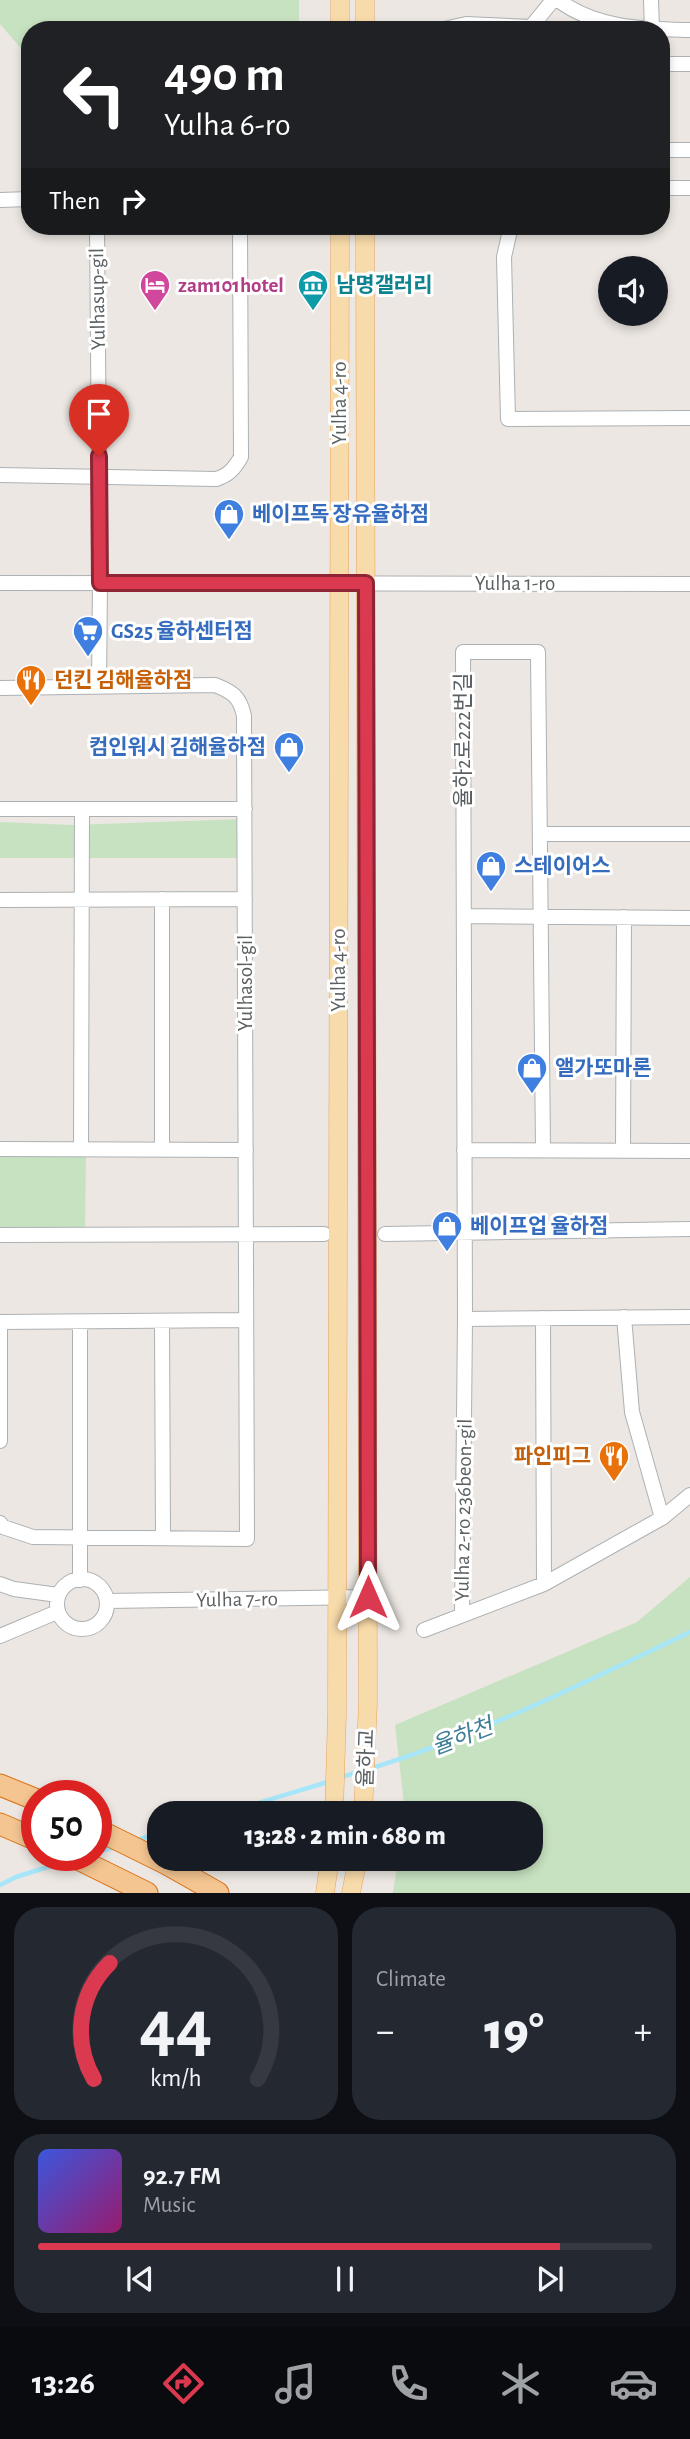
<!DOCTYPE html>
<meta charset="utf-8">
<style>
body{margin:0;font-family:"Alegreya Sans","Noto Sans KR",sans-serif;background:#242831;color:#f1f3f6;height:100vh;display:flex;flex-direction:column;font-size:26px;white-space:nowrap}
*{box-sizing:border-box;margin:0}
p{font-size:23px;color:#9ea1a6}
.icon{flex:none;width:38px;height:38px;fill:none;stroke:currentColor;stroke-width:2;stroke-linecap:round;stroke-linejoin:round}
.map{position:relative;height:1893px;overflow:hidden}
.panel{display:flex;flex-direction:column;gap:14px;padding:14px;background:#0d0f14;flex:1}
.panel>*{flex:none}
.hud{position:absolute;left:21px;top:21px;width:649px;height:214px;border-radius:28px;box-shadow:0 4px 10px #0003;background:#202124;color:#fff;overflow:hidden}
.fabs{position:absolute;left:598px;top:256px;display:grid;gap:14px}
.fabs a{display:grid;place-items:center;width:70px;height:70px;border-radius:50%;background:#171b24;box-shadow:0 4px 10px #0003;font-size:35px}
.speed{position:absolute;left:21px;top:1780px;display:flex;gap:14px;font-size:35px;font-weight:700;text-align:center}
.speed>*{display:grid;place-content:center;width:91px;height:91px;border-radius:50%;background:#171b24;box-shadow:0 4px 10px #0003;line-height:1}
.speed .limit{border:10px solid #d22;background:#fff;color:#111}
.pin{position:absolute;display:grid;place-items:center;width:60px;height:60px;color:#fff;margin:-72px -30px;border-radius:50% 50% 50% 0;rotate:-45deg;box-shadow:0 0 7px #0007}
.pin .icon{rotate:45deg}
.me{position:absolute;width:77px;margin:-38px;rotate:0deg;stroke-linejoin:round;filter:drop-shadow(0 0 5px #0008)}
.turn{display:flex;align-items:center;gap:24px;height:147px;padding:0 28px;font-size:32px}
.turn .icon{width:91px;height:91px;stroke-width:2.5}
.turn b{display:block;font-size:49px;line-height:60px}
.then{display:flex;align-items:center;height:66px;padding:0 28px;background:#0003;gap:14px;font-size:26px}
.big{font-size:52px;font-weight:800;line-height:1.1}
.panel .tile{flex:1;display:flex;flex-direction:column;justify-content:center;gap:10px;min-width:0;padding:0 24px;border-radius:28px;background:#242831}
.panel .dial{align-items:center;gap:0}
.dial svg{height:182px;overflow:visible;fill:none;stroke:#363941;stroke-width:7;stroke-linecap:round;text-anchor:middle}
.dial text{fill:#f1f3f6;stroke:none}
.song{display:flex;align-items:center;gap:21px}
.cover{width:84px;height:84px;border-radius:10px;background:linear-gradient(135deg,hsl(230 70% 55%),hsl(320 70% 35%))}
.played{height:7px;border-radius:4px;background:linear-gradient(90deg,#db3950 85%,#363941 85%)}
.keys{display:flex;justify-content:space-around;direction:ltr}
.heat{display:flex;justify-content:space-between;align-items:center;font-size:38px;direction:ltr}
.panel .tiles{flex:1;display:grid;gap:14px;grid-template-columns:1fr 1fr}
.tile:last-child{grid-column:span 2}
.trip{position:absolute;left:147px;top:1801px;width:396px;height:70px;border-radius:28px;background:#171b24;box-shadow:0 4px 10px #0003;font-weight:800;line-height:70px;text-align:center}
.tab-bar{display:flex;height:112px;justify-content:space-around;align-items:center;background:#090b0e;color:#9ea1a6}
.tab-bar .icon{width:49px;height:49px}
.tab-bar .active{color:#db3950}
.tab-bar b{font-size:32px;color:#f1f3f6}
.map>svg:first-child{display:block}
.green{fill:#c7e2c0}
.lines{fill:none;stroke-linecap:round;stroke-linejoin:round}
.stream{stroke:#a6e6f8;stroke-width:4.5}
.minor-casing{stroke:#adb1b3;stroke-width:16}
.major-casing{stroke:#e6a361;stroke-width:19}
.highway-casing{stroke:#dc7012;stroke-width:23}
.minor{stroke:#fff;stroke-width:14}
.major{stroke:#f8dbaa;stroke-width:18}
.highway{stroke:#f4c591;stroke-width:21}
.route-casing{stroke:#8e2534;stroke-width:18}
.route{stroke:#db3950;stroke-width:12}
.labels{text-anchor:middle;stroke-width:6;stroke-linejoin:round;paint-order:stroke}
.hotel-label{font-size:21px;font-weight:bold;fill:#b23c85;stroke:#fff;text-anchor:start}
.culture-label{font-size:21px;font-weight:bold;fill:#0d838f;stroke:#fff;text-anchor:start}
.street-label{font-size:21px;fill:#5a5f61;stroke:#fff}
.shop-label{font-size:21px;font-weight:bold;fill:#366cbe;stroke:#fff;text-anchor:start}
.food-label{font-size:21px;font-weight:bold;fill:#c56008;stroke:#fff;text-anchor:start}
.water-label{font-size:23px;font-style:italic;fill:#3f7e97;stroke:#fff}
</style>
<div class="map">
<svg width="690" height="1893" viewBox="0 0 690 1893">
<rect width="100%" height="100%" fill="#ece7e2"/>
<path class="green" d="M 0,0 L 299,0 L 299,30 L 30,30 L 30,59 L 0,24 Z
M 244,819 L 245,858 L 0,858 L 0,822 L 72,825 Z
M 0,1151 L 86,1152 L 85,1233 L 0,1233 Z
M 690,1577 L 690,1893 L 393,1893 L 398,1859 L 530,1858 L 530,1813 L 405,1813 L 395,1725 L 637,1622 Z"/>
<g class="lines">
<path class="stream" d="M 369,1769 C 480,1735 585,1682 690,1632
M 339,1778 L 361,1771
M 225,1813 L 331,1781
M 137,1840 L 159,1833
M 96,1852 L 115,1847
M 0,1885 L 16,1877 L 67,1861"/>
<g class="minor-casing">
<path id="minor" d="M 558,0 C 597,29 643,29 690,30
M 651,0 L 652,30
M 440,30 L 466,24
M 466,30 L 466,24 L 531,27 L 553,0
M 662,64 L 690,64
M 662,150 L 690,150
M 662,188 L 690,188
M 0,200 L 30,199
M 97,226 L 100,583 L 99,687
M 511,226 L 504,257 L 508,419 L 690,418
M 0,475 L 216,479 C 229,475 234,469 241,457 L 240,226
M 0,583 L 690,584
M 0,688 L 215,685 C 233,692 240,697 244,716 L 247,1539 L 33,1537 L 3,1527 L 0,1523
M 0,809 L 245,809
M 540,834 L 690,834
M 162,899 L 162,1149
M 0,900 L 245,899
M 464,916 L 690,918
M 0,1149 L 246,1150
M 81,1149 L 82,809
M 464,1150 L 690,1151
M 623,1151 L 624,917
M 385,1234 L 690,1229
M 0,1235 L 324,1234
M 624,1317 L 632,1412 L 662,1518
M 543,1318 L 544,1584
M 465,1319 L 690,1317
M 162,1321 L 163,1538
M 0,1322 L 246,1320
M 0,1441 L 0,1322
M57 1604a25 25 0 1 1 50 0a25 25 0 1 1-50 0Z
M 80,1580 L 80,1322
M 0,1584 L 14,1589 L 58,1595
M 107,1601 L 367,1597
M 462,1615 L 465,1319 L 463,652 L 538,652 L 543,1150
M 424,1630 L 544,1584 L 662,1518 L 690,1495
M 0,1636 L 57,1612"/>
</g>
<g class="major-casing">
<path id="major" d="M 365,0 L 365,30
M 340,30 L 340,0
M 334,1813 L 337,1714 L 340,226
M 363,1813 L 368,1703 L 365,226
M 325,1893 L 330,1858
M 351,1893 L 358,1858"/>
</g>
<g class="highway-casing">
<path id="highway" d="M 0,1785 L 37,1800
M 0,1824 L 37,1840
M 96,1829 L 167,1864 L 218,1893
M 70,1855 L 147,1893"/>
</g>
<use href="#minor" class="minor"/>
<use href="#major" class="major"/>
<use href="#highway" class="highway"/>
</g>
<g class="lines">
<g class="route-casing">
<path id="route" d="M 99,456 L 100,583 L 366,583 L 368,1597"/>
</g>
<use href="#route" class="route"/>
</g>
<defs>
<g id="hotel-pin" transform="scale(1.575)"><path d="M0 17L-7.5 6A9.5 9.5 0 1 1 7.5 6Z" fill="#d1479c" stroke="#fff"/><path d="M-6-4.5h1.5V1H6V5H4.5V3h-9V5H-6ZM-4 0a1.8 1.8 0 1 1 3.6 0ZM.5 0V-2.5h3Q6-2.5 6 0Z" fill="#fff"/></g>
<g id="museum-pin" transform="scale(1.575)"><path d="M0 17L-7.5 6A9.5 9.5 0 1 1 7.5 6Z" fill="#0f9aa8" stroke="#fff"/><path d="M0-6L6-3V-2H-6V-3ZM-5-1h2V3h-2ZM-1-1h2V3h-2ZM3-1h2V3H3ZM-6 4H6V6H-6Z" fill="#fff"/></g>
<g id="shop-pin" transform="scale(1.575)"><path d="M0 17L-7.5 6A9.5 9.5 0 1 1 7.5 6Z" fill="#3f7fe0" stroke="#fff"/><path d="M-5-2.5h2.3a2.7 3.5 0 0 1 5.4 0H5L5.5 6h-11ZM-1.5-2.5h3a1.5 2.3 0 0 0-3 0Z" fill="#fff"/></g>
<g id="supermarket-pin" transform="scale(1.575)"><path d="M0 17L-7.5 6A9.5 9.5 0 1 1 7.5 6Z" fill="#3f7fe0" stroke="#fff"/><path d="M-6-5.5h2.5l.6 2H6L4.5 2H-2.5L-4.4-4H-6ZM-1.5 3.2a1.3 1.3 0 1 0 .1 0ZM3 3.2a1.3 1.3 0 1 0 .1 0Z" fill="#fff"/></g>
<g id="restaurant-pin" transform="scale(1.575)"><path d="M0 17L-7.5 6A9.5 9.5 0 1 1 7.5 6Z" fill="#e8710a" stroke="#fff"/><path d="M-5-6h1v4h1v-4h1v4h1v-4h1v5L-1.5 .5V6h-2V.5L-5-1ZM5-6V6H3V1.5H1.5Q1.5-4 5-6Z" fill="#fff"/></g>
</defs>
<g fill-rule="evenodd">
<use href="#hotel-pin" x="155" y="285"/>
<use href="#museum-pin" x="313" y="285"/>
<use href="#shop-pin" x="229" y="514"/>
<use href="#supermarket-pin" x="88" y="631"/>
<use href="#restaurant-pin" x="31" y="680"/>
<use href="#shop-pin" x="289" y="747"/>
<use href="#shop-pin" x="491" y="866"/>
<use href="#shop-pin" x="532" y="1068"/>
<use href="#shop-pin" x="447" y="1226"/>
<use href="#restaurant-pin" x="614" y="1456"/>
</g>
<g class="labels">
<g class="hotel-label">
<text x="178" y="292">zam101hotel</text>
</g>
<g class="culture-label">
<text x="336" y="292">남명갤러리</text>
</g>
<g class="street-label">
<text transform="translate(97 299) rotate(-91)" y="7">Yulhasup-gil</text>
<text transform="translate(339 403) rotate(-90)" y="7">Yulha 4-ro</text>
<text x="515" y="590">Yulha 1-ro</text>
<text transform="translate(463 740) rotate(-90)" y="7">율하2로222번길</text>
<text transform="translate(338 970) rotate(-90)" y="7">Yulha 4-ro</text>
<text transform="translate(245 983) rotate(-90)" y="7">Yulhasol-gil</text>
<text transform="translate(463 1510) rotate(-89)" y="7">Yulha 2-ro 236beon-gil</text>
<text transform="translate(237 1599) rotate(-1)" y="7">Yulha 7-ro</text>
<text transform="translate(366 1758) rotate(-88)" y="7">율하교</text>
</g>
<g class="shop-label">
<text x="252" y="521">베이프독 장유율하점</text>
<text x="111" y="638">GS25 율하센터점</text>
<text x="266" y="754" text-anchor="end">컴인워시 김해율하점</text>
<text x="514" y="873">스테이어스</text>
<text x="555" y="1075">앨가또마론</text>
<text x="470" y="1233">베이프업 율하점</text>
</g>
<g class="food-label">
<text x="54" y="687">던킨 김해율하점</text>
<text x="591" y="1463" text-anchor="end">파인피그</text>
</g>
<g class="water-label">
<text transform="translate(462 1736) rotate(-21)" y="8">율하천</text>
</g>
</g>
</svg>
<div class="fabs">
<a><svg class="icon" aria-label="sound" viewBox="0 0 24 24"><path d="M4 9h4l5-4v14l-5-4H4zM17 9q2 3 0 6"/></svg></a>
</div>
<div class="speed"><div class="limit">50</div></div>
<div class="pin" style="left:99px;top:456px;background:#d93025"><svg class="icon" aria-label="arrive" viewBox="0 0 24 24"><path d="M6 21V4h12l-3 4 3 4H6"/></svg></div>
<svg class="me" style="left:368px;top:1597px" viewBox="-20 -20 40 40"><path d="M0-17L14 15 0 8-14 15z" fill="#db3950" stroke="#fff" stroke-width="4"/></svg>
<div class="trip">13:28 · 2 min · 680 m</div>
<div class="hud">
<div class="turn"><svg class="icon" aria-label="left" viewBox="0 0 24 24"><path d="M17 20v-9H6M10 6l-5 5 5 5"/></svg><div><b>490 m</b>Yulha 6-ro</div></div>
<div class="then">Then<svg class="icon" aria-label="right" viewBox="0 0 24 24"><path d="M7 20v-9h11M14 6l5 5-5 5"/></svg></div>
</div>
</div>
<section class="panel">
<div class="tiles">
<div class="tile dial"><svg viewBox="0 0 100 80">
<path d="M14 69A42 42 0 1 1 86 69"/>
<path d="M14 69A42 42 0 0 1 21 18" stroke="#db3950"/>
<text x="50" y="56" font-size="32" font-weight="700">44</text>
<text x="50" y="72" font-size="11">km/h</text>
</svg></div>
<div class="tile"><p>Climate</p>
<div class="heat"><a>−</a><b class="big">19°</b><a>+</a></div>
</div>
<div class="tile">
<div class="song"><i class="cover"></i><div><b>92.7 FM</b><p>Music</p></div></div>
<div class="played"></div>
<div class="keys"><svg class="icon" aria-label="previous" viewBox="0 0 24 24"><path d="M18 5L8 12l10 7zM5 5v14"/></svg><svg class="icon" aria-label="pause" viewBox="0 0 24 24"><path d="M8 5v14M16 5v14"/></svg><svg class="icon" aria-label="next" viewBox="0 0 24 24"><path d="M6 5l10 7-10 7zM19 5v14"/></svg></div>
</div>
</div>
</section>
<nav class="tab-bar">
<b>13:26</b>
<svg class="icon active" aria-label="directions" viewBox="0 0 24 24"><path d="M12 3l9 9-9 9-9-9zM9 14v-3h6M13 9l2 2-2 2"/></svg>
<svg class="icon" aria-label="music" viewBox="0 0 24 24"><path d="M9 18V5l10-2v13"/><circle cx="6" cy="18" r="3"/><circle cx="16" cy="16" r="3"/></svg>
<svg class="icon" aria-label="phone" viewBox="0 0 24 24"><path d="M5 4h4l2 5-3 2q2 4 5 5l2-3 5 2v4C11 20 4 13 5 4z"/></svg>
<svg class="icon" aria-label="climate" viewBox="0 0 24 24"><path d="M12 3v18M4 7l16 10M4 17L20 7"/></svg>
<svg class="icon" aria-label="car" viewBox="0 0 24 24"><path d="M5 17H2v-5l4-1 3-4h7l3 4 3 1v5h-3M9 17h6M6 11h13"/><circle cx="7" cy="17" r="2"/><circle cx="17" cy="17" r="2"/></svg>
</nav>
